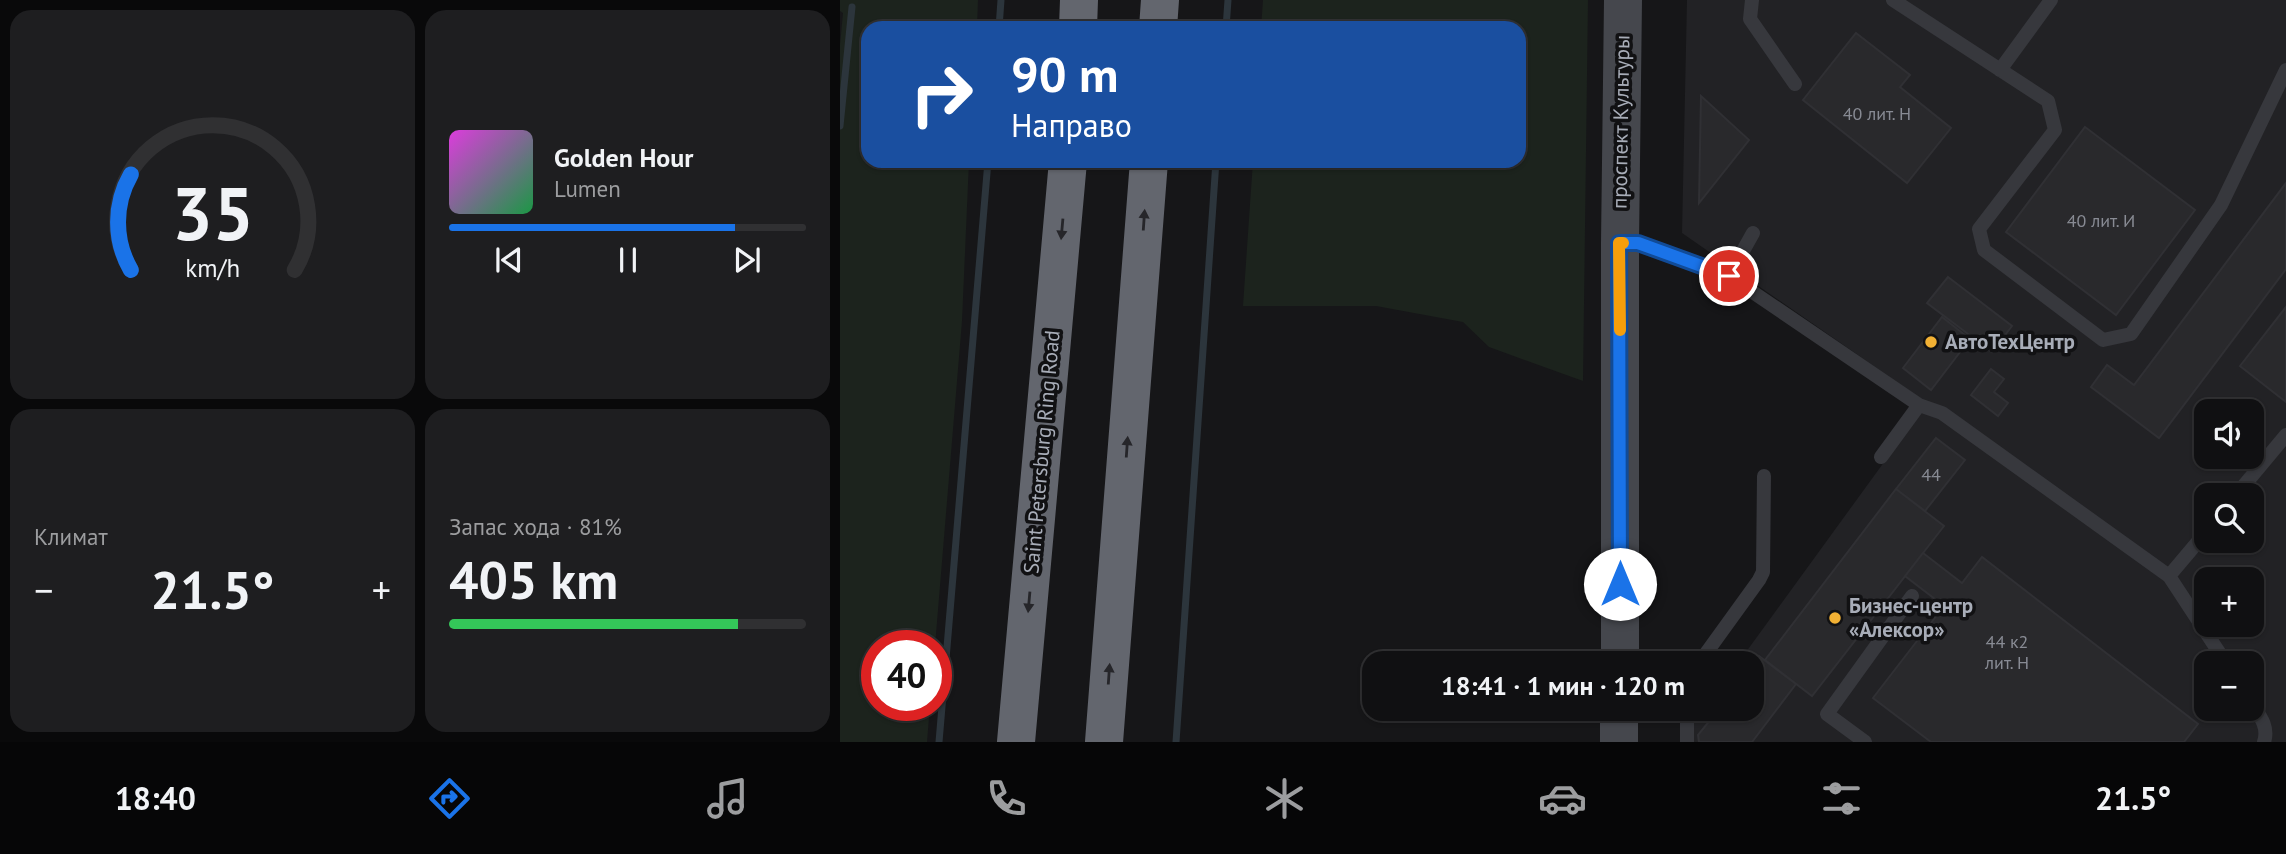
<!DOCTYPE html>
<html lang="ru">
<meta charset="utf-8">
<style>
body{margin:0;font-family:"PT Sans",sans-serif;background:#1e1e20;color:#f1f3f6;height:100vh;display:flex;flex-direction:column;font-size:26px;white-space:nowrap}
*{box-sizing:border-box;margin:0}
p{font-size:23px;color:#9c9d9f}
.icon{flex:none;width:38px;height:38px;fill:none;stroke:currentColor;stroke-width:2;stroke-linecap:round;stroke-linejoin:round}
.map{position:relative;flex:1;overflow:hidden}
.sheet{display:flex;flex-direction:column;gap:10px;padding:10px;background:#09090a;width:840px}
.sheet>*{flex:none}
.banner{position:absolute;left:21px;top:21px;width:665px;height:147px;border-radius:21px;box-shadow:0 2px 5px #0004,0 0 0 2px #303032;background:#1a4fa0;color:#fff;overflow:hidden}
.tools{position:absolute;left:1354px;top:399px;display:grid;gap:14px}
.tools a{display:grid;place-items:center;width:70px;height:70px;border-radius:14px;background:#101012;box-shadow:0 2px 5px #0004,0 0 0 2px #303032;font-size:35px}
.speed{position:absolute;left:21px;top:630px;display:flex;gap:14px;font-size:35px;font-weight:700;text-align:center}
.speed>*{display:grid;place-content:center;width:91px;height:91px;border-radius:50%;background:#101012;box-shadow:0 2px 5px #0004,0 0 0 2px #303032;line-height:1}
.speed .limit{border:10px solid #d22;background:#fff;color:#111}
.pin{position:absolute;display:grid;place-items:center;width:60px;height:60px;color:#fff;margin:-30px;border:4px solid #fff;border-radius:50%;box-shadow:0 2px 7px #0007}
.me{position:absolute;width:77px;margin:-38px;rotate:0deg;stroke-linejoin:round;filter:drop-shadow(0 0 5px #0008)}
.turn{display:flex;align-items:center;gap:24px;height:147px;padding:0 35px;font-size:32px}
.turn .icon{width:91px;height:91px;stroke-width:2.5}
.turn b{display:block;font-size:49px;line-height:60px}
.big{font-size:52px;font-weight:700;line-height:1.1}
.sheet .widget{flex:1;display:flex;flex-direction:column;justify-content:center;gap:10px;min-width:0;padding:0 24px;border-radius:21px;background:#1e1e20}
.sheet .dial{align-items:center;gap:0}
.dial svg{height:182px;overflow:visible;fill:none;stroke:#303032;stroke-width:7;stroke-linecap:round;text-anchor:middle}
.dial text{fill:#f1f3f6;stroke:none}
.song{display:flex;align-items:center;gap:21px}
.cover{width:84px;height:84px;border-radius:10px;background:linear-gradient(135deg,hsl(300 70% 55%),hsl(140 70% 35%))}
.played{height:7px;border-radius:4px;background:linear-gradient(90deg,#1a73e8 80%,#303032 80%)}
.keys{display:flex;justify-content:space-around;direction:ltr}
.heat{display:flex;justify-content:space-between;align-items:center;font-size:38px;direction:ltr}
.charge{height:10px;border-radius:5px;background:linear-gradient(90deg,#34c759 81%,#303032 0)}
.sheet .tiles{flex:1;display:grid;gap:10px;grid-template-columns:repeat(2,1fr)}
.trip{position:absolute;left:522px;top:651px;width:402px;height:70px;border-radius:21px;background:#101012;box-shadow:0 2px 5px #0004,0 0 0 2px #303032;font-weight:700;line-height:70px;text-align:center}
.tabs{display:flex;height:112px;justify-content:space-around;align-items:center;background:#060607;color:#9c9d9f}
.tabs .icon{width:49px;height:49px}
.tabs .selected{color:#1a73e8}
.tabs b{font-size:32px;color:#f1f3f6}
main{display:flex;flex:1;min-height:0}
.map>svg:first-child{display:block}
.built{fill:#222225;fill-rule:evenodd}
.green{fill:#1c231d}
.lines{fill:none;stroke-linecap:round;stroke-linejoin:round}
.stream{stroke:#2c353c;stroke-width:7}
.building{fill:#29292c;stroke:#303034;stroke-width:2}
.lane{stroke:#37383d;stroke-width:14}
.secondary{stroke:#45474d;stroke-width:38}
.highway{stroke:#63666e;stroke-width:38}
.oneway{fill:#26262a}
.route-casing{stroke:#114b97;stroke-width:18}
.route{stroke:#1a73e8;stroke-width:12}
.slow{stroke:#f59e0b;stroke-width:12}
.poi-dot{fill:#f2b134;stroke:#111113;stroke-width:2.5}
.labels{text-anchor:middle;stroke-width:7;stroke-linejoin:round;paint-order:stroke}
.number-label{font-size:18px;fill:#888b94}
.street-label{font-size:21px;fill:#a8adb8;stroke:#111113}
.poi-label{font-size:21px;font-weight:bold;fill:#a8adb8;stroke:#111113;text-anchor:start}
</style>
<main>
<section class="sheet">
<div class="tiles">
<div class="widget dial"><svg viewBox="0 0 100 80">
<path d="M14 69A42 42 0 1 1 86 69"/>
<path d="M14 69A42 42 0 0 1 14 27" stroke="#1a73e8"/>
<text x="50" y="56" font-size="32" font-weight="700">35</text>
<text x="50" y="72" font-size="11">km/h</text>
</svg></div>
<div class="widget">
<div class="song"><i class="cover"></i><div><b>Golden Hour</b><p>Lumen</p></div></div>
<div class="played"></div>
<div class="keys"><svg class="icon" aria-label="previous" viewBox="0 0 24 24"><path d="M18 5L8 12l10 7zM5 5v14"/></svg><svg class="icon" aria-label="pause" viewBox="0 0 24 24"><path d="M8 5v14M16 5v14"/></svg><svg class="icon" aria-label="next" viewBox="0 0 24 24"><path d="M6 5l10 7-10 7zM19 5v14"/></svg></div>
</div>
<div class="widget"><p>Климат</p>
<div class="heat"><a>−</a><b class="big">21.5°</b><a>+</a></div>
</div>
<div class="widget"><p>Запас хода · 81%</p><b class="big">405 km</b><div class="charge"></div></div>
</div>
</section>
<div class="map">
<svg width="1446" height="742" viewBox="0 0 1446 742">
<rect width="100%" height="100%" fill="#161618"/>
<path class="built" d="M 847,0 L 1446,0 L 1446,742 L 840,742 L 864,709 L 912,709 L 912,663 L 898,663 L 1087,403 L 842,233 ZM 1367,411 L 1412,411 L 1412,457 L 1367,457 ZM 1367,495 L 1412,495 L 1412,541 L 1367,541 ZM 1367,579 L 1412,579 L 1412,625 L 1367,625 ZM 1367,663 L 1412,663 L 1412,709 L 1367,709 Z"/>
<path class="green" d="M 0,0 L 138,0 L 137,28 L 28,28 L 28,161 L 129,161 L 122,321 L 95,646 L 37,646 L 37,705 L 90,705 L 87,742 L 0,742 L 0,45 L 3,13 L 0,11 Z
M 423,0 L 748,0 L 743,381 L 649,347 L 623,322 L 536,306 L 403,306 L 413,161 L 679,161 L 679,28 L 421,28 Z"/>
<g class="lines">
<path class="stream" d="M 159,28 L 161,0
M 386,28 L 388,0
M 0,126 L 12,7
M 99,742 L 148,161
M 336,742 L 376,161"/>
</g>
<path class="building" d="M 1016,33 L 1070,75 L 1060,87 L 1111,128 L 1067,183 L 963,100 Z
M 861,96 L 909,140 L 859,203 Z
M 1245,127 L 1355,210 L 1276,315 L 1166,232 Z
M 1446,183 L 1446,269 L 1319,438 L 1251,387 L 1267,365 L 1294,385 Z
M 1108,277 L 1172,326 L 1152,352 L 1087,303 Z
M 1446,307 L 1446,402 L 1400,366 Z
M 1102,317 L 1130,339 L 1091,390 L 1063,368 Z
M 1151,369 L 1164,379 L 1154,392 L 1168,403 L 1158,416 L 1131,395 Z
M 1096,438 L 1125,460 L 1085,511 L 1056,489 Z
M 1056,489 L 1104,526 L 972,696 L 925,660 Z
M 1083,553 L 1122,583 L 1142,557 L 1358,724 L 1344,742 L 1091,742 L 1033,698 L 1104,606 L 1065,576 Z
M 919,656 L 956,684 L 912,742 L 859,742 L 858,735 L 879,709 L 912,709 L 912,666 Z"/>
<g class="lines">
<path class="lane" d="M 912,0 L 910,19 L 955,84
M 1053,0 L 1208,101 L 1215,130 L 1139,229 L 1144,250 L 1263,340 L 1291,334 L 1381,205 L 1446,70
M 1160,70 L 1211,0
M 781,243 L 798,243 L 889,276 L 1079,405 L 1102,413 L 1329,576 L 1367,531
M 889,276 L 913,233
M 1041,457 L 1079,405
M 1396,495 L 1446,435
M 1329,576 L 1386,663
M 859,663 L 919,580 L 923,572 L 924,476
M 1412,704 C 1420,716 1429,727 1424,742
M 847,742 L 847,709
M 1025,742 L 987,714 L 1072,596"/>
<path class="secondary" d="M 780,663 L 780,243 L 783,0
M 779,742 L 779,709"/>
<path class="highway" d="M 238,28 L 239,0
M 318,28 L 320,0
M 176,742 L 228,161
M 264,742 L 309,161"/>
</g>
<defs><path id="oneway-solid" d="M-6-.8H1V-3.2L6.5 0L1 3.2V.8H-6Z" transform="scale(1.75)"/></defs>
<g class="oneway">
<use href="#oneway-solid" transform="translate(304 220) rotate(-86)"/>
<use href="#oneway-solid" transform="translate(222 229) rotate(95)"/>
<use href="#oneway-solid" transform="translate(287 447) rotate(-86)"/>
<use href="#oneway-solid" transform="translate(189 602) rotate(95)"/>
<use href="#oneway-solid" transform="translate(269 674) rotate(-86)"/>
</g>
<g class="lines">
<g class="route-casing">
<path id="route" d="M 780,584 L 779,243 L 798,243 L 889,276"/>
</g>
<use href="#route" class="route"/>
<path class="slow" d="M 780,330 L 779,243 L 783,243"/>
</g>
<g class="poi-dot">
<circle cx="1091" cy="342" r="7"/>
<circle cx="995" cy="618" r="7"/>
</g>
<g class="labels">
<g class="number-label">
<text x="1037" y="120">40 лит. Н</text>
<text x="1261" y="227">40 лит. И</text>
<text x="1091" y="481">44</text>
<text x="1167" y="648">44 к2<tspan x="1167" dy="21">лит. Н</tspan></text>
</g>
<g class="street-label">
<text transform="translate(781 122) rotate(-89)" y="7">проспект Культуры</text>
<text transform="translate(202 452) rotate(-85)" y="7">Saint Petersburg Ring Road</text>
</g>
<g class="poi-label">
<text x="1105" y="349">АвтоТехЦентр</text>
<text x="1009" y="613">Бизнес-центр<tspan x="1009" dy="24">«Алексор»</tspan></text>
</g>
</g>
</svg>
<div class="tools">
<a><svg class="icon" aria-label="sound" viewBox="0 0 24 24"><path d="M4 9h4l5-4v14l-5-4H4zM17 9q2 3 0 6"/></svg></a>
<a><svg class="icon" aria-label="search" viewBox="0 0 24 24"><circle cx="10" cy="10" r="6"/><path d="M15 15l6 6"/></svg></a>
<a>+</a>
<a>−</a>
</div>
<div class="speed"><div class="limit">40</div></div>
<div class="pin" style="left:889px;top:276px;background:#d93025"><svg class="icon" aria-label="arrive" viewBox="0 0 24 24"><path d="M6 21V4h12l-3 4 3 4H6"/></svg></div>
<svg class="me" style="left:780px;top:584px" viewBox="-20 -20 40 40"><circle r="19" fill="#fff"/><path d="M0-13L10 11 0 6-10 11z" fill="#1a73e8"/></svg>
<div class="trip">18:41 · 1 мин · 120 m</div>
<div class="banner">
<div class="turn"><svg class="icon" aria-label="right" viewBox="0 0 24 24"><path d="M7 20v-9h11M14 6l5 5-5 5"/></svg><div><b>90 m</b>Направо</div></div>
</div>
</div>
</main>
<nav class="tabs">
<b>18:40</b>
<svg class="icon selected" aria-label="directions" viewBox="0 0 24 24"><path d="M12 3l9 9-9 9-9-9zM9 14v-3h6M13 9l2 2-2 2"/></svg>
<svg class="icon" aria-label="music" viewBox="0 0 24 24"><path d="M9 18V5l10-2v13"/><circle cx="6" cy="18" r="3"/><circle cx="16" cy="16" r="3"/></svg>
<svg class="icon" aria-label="phone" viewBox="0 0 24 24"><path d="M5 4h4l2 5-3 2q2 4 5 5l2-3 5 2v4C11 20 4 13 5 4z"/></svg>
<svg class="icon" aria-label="climate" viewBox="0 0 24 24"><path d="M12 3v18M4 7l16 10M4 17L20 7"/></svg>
<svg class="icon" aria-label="car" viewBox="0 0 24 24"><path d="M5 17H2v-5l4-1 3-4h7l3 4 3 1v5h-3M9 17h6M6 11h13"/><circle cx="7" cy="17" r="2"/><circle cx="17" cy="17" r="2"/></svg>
<svg class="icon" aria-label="filters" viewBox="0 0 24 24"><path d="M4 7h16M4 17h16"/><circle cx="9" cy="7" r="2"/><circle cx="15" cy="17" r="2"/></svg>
<b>21.5°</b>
</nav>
